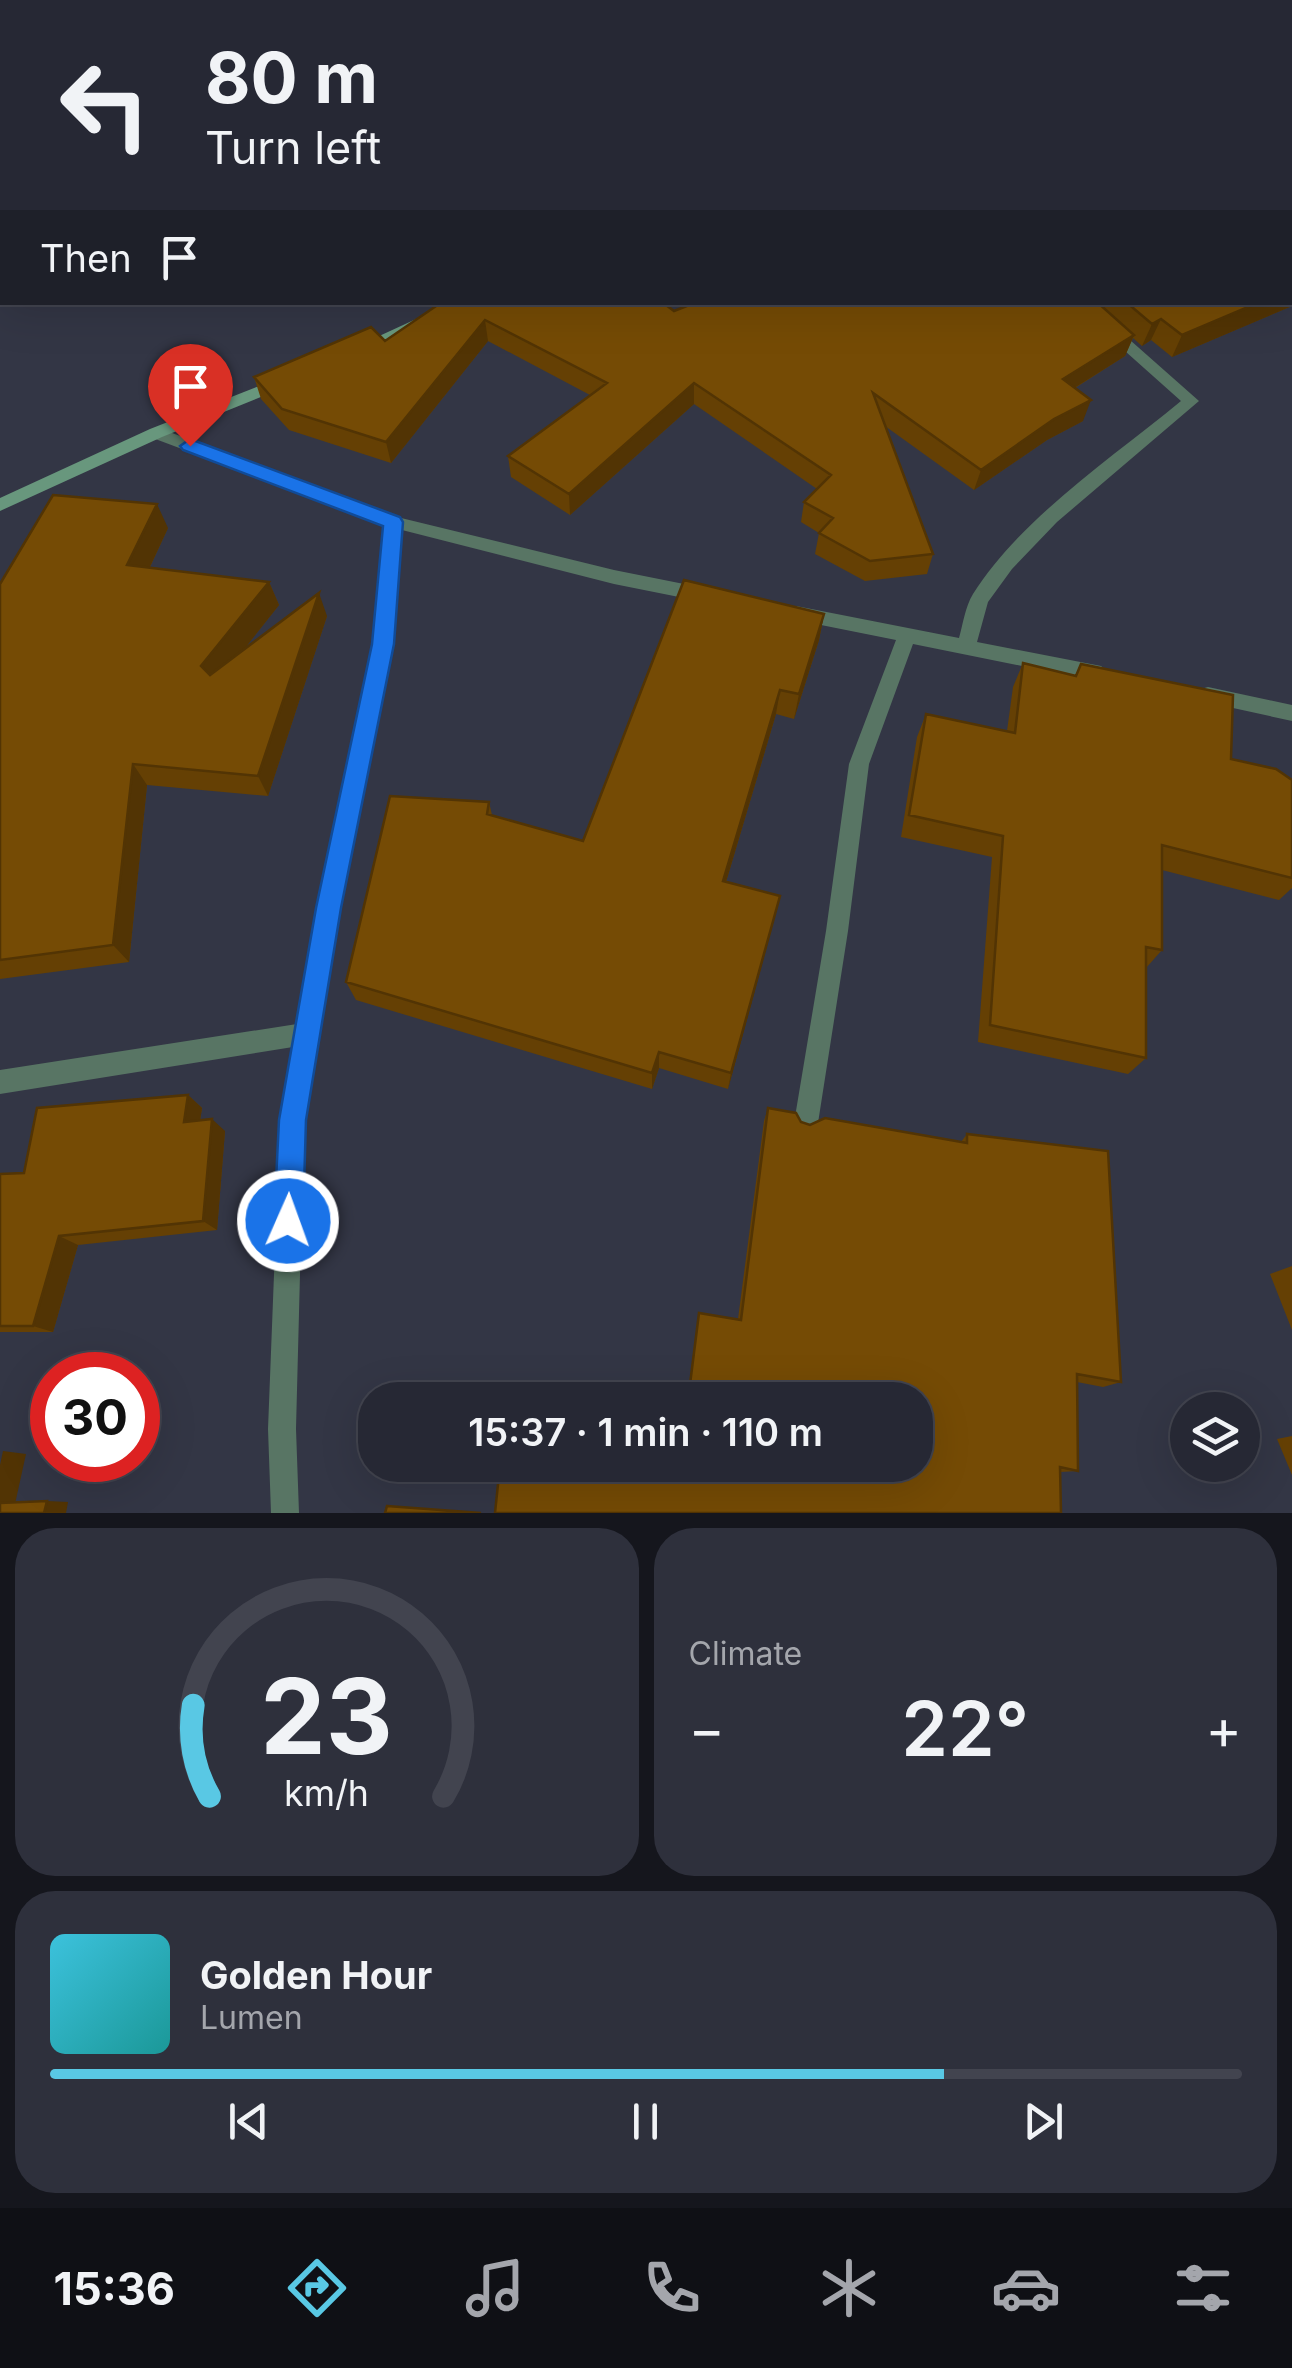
<!DOCTYPE html>
<meta charset="utf-8">
<style>
body{margin:0;font-family:Inter,sans-serif;background:#2e303c;color:#f1f3f6;height:100vh;display:flex;flex-direction:column;font-size:38px;white-space:nowrap}
*{box-sizing:border-box;margin:0}
p{font-size:32px;color:#a4a6ac}
.icon{flex:none;width:55px;height:55px;fill:none;stroke:currentColor;stroke-width:2;stroke-linecap:round;stroke-linejoin:round}
.map{position:relative;height:1513px;overflow:hidden}
.panel{display:flex;flex-direction:column;gap:15px;padding:15px;background:#15161d;flex:1}
.panel>*{flex:none}
.guide{position:absolute;left:0px;top:0px;width:1292px;height:305px;box-shadow:0 10px 40px #0002,0 0 0 2px #42444f;background:#262834;color:#f1f3f6;overflow:hidden}
.controls{position:absolute;left:1170px;top:1392px;display:grid;gap:20px}
.controls a{display:grid;place-items:center;width:90px;height:90px;border-radius:50%;background:#262834;box-shadow:0 10px 40px #0002,0 0 0 2px #42444f;font-size:50px}
.speed{position:absolute;left:30px;top:1352px;display:flex;gap:20px;font-size:50px;font-weight:700;text-align:center}
.speed>*{display:grid;place-content:center;width:130px;height:130px;border-radius:50%;background:#262834;box-shadow:0 10px 40px #0002,0 0 0 2px #42444f;line-height:1}
.speed .limit{border:15px solid #d22;background:#fff;color:#111}
.pin{position:absolute;display:grid;place-items:center;width:85px;height:85px;color:#fff;margin:-102px -42px;border-radius:50% 50% 50% 0;rotate:-45deg;box-shadow:0 0 10px #0007}
.pin .icon{rotate:45deg}
.me{position:absolute;width:110px;margin:-55px;rotate:2deg;stroke-linejoin:round;filter:drop-shadow(0 0 8px #0008)}
.turn{display:flex;align-items:center;gap:35px;height:210px;padding:0 40px;font-size:45px}
.turn .icon{width:130px;height:130px;stroke-width:2.5}
.turn b{display:block;font-size:70px;line-height:85px}
.then{display:flex;align-items:center;height:95px;padding:0 40px;background:#0003;gap:20px;font-size:38px}
.big{font-size:75px;font-weight:600;line-height:1.1}
.panel .widget{flex:1;display:flex;flex-direction:column;justify-content:center;gap:15px;min-width:0;padding:0 35px;border-radius:40px;background:#2e303c}
.panel .dial{align-items:center;gap:0}
.dial svg{height:260px;overflow:visible;fill:none;stroke:#42444f;stroke-width:7;stroke-linecap:round;text-anchor:middle}
.dial text{fill:#f1f3f6;stroke:none}
.song{display:flex;align-items:center;gap:30px}
.cover{width:120px;height:120px;border-radius:15px;background:linear-gradient(135deg,hsl(190 70% 55%),hsl(180 70% 35%))}
.played{height:10px;border-radius:5px;background:linear-gradient(90deg,#59c8e4 75%,#42444f 75%)}
.keys{display:flex;justify-content:space-around;direction:ltr}
.heat{display:flex;justify-content:space-between;align-items:center;font-size:55px;direction:ltr}
.panel .tiles{flex:1;display:grid;gap:15px;grid-template-columns:1fr 1fr}
.widget:last-child{grid-column:span 2}
.trip{position:absolute;left:358px;top:1382px;width:575px;height:100px;border-radius:40px;background:#262834;box-shadow:0 10px 40px #0002,0 0 0 2px #42444f;font-weight:600;line-height:100px;text-align:center}
.dock{display:flex;height:160px;justify-content:space-around;align-items:center;background:#0f1015;color:#a4a6ac}
.dock .icon{width:70px;height:70px}
.dock .current{color:#59c8e4}
.dock b{font-size:45px;color:#f1f3f6}
.map>svg:first-child{display:block}
.lines{fill:none;stroke-linecap:round;stroke-linejoin:round}
.street{fill:#587564;fill-rule:evenodd}
.secondary{fill:#68977d;fill-rule:evenodd}
.wall{fill:#654004}
.shaded-wall{fill:#523404}
.building{fill:#754b05;stroke:#523404;stroke-width:2.5}
.route{fill:#1a73e8;stroke:#114b97;stroke-width:2.5}
</style>
<div class="map">
<svg width="1292" height="1513" viewBox="0 0 1292 1513">
<rect width="100%" height="100%" fill="#333645"/>
<g class="lines">
<path class="street" d="M 541,0 L 554,0 L 556,2 L 543,2 Z
M 1111,0 L 1123,0 L 1125,2 L 1113,2 Z
M 0,4 L 2,4 L 2,11 L 0,11 Z
M 2,23 L 2,31 L 0,32 L 0,24 Z
M 1070,302 L 1087,302 L 1199,401 L 1057,522 L 1012,569 L 988,602 L 977,642 L 1101,666 L 1111,674 L 1108,679 L 1101,682 L 913,644 L 869,764 L 848,931 L 818,1123 L 815,1132 L 806,1135 L 797,1132 L 794,1123 L 826,931 L 849,764 L 896,640 L 796,620 L 787,613 L 796,606 L 959,638 C 963,624 965,607 973,594 C 1021,518 1112,458 1181,401 Z
M 156,427 L 397,517 L 614,570 L 704,588 L 713,595 L 704,602 L 614,584 L 402,530 L 392,644 L 339,908 L 304,1120 L 296,1429 L 299,1513 L 271,1513 L 268,1429 L 280,1120 L 293,1047 L 0,1094 L 0,1070 L 297,1024 L 317,908 L 374,644 L 385,525 L 150,437 L 148,433 Z
M 1208,687 L 1292,705 L 1292,721 L 1201,701 L 1198,695 L 1201,689 Z"/>
<path class="secondary" d="M 453,302 L 474,302 L 364,353 L 359,354 L 351,349 Z
M 282,377 L 288,378 L 288,386 L 162,437 L 0,511 L 0,498 L 150,429 Z"/>
</g>
<path class="wall" d="M 160,0 L 281,0 L 276,2 L 164,2 Z
M 616,0 L 998,0 L 1002,2 L 619,2 Z
M 1292,61 L 1292,306 L 1172,357 L 1151,340 L 1142,346 L 1133,338 L 1125,356 L 1075,388 L 1083,421 L 1047,440 L 974,490 L 885,426 L 933,554 L 927,574 L 865,581 L 815,554 L 819,533 L 801,522 L 804,502 L 817,489 L 694,404 L 570,515 L 511,477 L 508,456 L 590,395 L 488,341 L 391,463 L 289,430 L 261,399 L 254,377 L 385,341 L 442,302 L 674,311 L 697,302 L 1290,302 Z
M 168,528 L 150,567 L 269,582 L 279,605 L 244,649 L 327,616 L 268,796 L 147,785 L 129,962 L 0,979 L 0,584 Z
M 824,614 L 819,640 L 794,719 L 776,714 L 726,882 L 775,916 L 728,1089 L 659,1068 L 652,1089 L 356,1000 L 346,982 L 489,802 L 492,815 L 583,841 Z
M 1023,663 L 1075,676 L 1081,664 L 1231,759 L 1292,780 L 1292,888 L 1279,900 L 1162,870 L 1162,950 L 1146,968 L 1146,1058 L 1128,1074 L 978,1042 L 992,857 L 901,837 L 917,737 L 926,714 L 1007,731 L 1013,687 Z
M 188,1095 L 202,1108 L 200,1120 L 225,1131 L 217,1230 L 78,1245 L 53,1332 L 0,1332 L 0,1174 L 24,1173 Z
M 768,1108 L 810,1125 L 961,1142 L 967,1134 L 1121,1382 L 1103,1387 L 1077,1382 L 1078,1471 L 1060,1472 L 687,1400 L 699,1313 L 738,1319 L 764,1121 Z
M 1292,1266 L 1292,1330 L 1270,1274 Z
M 1292,1436 L 1292,1475 L 1277,1439 Z"/>
<path class="shaded-wall" d="M 220,0 L 281,0 L 276,2 L 214,2 Z
M 1292,289 L 1292,306 L 1172,357 L 1182,335 L 1260,302 L 1290,302 L 1290,290 Z
M 1161,319 L 1151,340 L 1142,346 L 1152,324 Z
M 485,320 L 488,341 L 391,463 L 386,442 Z
M 1134,335 L 1125,356 L 1055,400 L 1063,379 Z
M 694,383 L 694,404 L 570,515 L 569,494 Z
M 1091,400 L 1083,421 L 1047,440 L 974,490 L 981,470 L 1054,419 Z
M 157,504 L 168,528 L 140,588 L 127,565 Z
M 269,582 L 279,605 L 213,688 L 201,666 Z
M 319,593 L 327,616 L 268,796 L 258,776 Z
M 824,614 L 819,640 L 794,719 L 799,694 Z
M 780,690 L 776,714 L 720,902 L 723,881 Z
M 133,764 L 147,785 L 129,962 L 113,945 Z
M 780,896 L 775,916 L 728,1089 L 731,1073 Z
M 659,1052 L 659,1068 L 652,1089 L 652,1073 Z
M 188,1095 L 202,1108 L 198,1134 L 184,1122 Z
M 212,1119 L 225,1131 L 217,1230 L 203,1221 Z
M 59,1236 L 78,1245 L 53,1332 L 33,1326 Z
M 3,1451 L 26,1454 L 15,1504 L 0,1503 L 0,1465 Z
M 47,1501 L 68,1502 L 66,1513 L 44,1513 Z"/>
<path class="building" d="M 192,0 L 220,0 L 214,2 L 196,2 Z
M 646,0 L 998,0 L 1002,2 L 650,2 Z
M 1215,0 L 1292,0 L 1292,43 L 1290,43 L 1290,2 L 1210,2 Z
M 1290,60 L 1292,61 L 1292,289 L 1290,290 Z
M 442,302 L 662,302 L 674,311 L 697,302 L 1097,302 L 1134,335 L 1063,379 L 1091,400 L 1054,419 L 981,470 L 873,393 L 933,554 L 870,561 L 819,533 L 833,518 L 804,502 L 831,475 L 694,383 L 569,494 L 508,456 L 607,383 L 485,320 L 386,442 L 282,409 L 254,377 L 371,327 L 385,341 Z
M 1126,302 L 1260,302 L 1182,335 L 1161,319 L 1152,324 Z
M 53,495 L 157,504 L 127,565 L 269,582 L 201,666 L 210,675 L 319,593 L 258,776 L 133,764 L 113,945 L 0,960 L 0,584 Z
M 684,580 L 824,614 L 799,694 L 780,690 L 723,881 L 780,896 L 731,1073 L 659,1052 L 652,1073 L 346,982 L 390,796 L 489,802 L 487,814 L 583,841 Z
M 1023,663 L 1076,676 L 1081,664 L 1233,695 L 1231,759 L 1276,769 L 1292,780 L 1292,878 L 1162,845 L 1162,950 L 1146,947 L 1146,1058 L 990,1025 L 1003,836 L 909,815 L 926,714 L 1015,733 Z
M 188,1095 L 184,1122 L 212,1119 L 203,1221 L 59,1236 L 33,1326 L 0,1326 L 0,1174 L 24,1173 L 37,1108 Z
M 768,1108 L 796,1113 L 801,1122 L 810,1125 L 825,1118 L 967,1143 L 967,1134 L 1108,1151 L 1121,1382 L 1077,1374 L 1078,1471 L 1060,1467 L 1061,1513 L 495,1513 L 500,1465 L 915,1465 L 915,1400 L 688,1400 L 699,1313 L 741,1320 Z
M 509,1390 L 679,1400 L 507,1400 Z
M 47,1501 L 44,1513 L 0,1513 L 0,1503 Z
M 387,1506 L 481,1513 L 385,1513 Z"/>
<path class="route" d="M 190,439 L 400,517 L 403,522 L 394,644 L 341,908 L 306,1120 L 303,1221 L 298,1231 L 288,1235 L 278,1231 L 274,1221 L 279,1120 L 316,908 L 372,644 L 383,526 L 183,450 L 180,446 Z"/>
</svg>
<div class="controls">
<a><svg class="icon" aria-label="layers" viewBox="0 0 24 24"><path d="M12 4l9 5-9 5-9-5zM3 14l9 5 9-5"/></svg></a>
</div>
<div class="speed"><div class="limit">30</div></div>
<div class="pin" style="left:190px;top:446px;background:#d93025"><svg class="icon" aria-label="arrive" viewBox="0 0 24 24"><path d="M6 21V4h12l-3 4 3 4H6"/></svg></div>
<svg class="me" style="left:288px;top:1221px" viewBox="-20 -20 40 40"><circle r="17" fill="#1a73e8" stroke="#fff" stroke-width="3"/><path d="M0-11L8 9 0 5-8 9z" fill="#fff"/></svg>
<div class="trip">15:37 · 1 min · 110 m</div>
<div class="guide">
<div class="turn"><svg class="icon" aria-label="left" viewBox="0 0 24 24"><path d="M17 20v-9H6M10 6l-5 5 5 5"/></svg><div><b>80 m</b>Turn left</div></div>
<div class="then">Then<svg class="icon" aria-label="arrive" viewBox="0 0 24 24"><path d="M6 21V4h12l-3 4 3 4H6"/></svg></div>
</div>
</div>
<section class="panel">
<div class="tiles">
<div class="widget dial"><svg viewBox="0 0 100 80">
<path d="M14 69A42 42 0 1 1 86 69"/>
<path d="M14 69A42 42 0 0 1 9 41" stroke="#59c8e4"/>
<text x="50" y="56" font-size="32" font-weight="700">23</text>
<text x="50" y="72" font-size="11">km/h</text>
</svg></div>
<div class="widget"><p>Climate</p>
<div class="heat"><a>−</a><b class="big">22°</b><a>+</a></div>
</div>
<div class="widget">
<div class="song"><i class="cover"></i><div><b>Golden Hour</b><p>Lumen</p></div></div>
<div class="played"></div>
<div class="keys"><svg class="icon" aria-label="previous" viewBox="0 0 24 24"><path d="M18 5L8 12l10 7zM5 5v14"/></svg><svg class="icon" aria-label="pause" viewBox="0 0 24 24"><path d="M8 5v14M16 5v14"/></svg><svg class="icon" aria-label="next" viewBox="0 0 24 24"><path d="M6 5l10 7-10 7zM19 5v14"/></svg></div>
</div>
</div>
</section>
<nav class="dock">
<b>15:36</b>
<svg class="icon current" aria-label="directions" viewBox="0 0 24 24"><path d="M12 3l9 9-9 9-9-9zM9 14v-3h6M13 9l2 2-2 2"/></svg>
<svg class="icon" aria-label="music" viewBox="0 0 24 24"><path d="M9 18V5l10-2v13"/><circle cx="6" cy="18" r="3"/><circle cx="16" cy="16" r="3"/></svg>
<svg class="icon" aria-label="phone" viewBox="0 0 24 24"><path d="M5 4h4l2 5-3 2q2 4 5 5l2-3 5 2v4C11 20 4 13 5 4z"/></svg>
<svg class="icon" aria-label="climate" viewBox="0 0 24 24"><path d="M12 3v18M4 7l16 10M4 17L20 7"/></svg>
<svg class="icon" aria-label="car" viewBox="0 0 24 24"><path d="M5 17H2v-5l4-1 3-4h7l3 4 3 1v5h-3M9 17h6M6 11h13"/><circle cx="7" cy="17" r="2"/><circle cx="17" cy="17" r="2"/></svg>
<svg class="icon" aria-label="filters" viewBox="0 0 24 24"><path d="M4 7h16M4 17h16"/><circle cx="9" cy="7" r="2"/><circle cx="15" cy="17" r="2"/></svg>
</nav>
